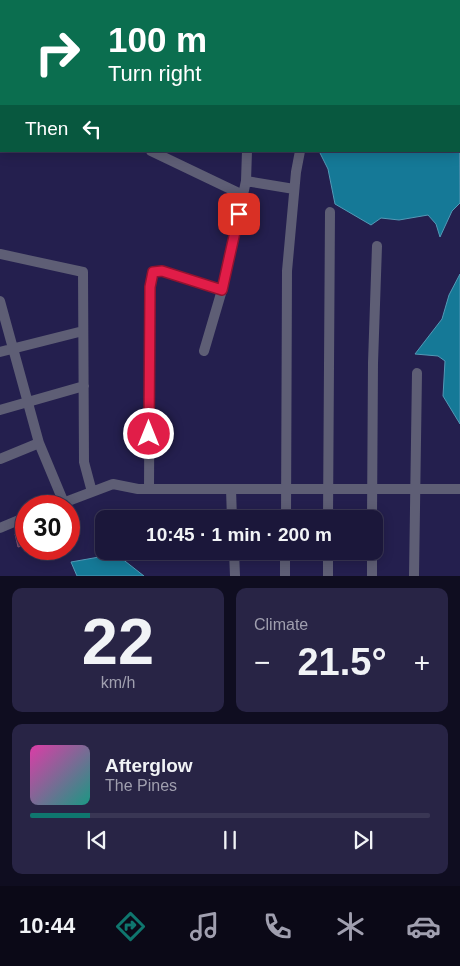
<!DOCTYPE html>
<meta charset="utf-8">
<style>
body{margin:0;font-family:Helvetica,sans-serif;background:#282445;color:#f1f3f6;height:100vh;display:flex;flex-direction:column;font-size:19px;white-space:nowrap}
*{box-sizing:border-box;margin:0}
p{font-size:16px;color:#a09faf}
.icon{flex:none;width:28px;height:28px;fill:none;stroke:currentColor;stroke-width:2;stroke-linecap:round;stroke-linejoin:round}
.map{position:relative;height:576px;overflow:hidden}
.drawer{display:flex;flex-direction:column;gap:12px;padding:12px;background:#0f0d20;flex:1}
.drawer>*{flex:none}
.guide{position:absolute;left:0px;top:0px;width:460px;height:152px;box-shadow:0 2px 12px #0003,0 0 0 1px #393654;background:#0b6e4f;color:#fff;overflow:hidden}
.speed{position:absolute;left:15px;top:495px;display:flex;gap:10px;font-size:25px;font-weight:700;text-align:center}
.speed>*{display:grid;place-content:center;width:65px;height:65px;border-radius:50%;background:#1b173a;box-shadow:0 2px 12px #0003,0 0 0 1px #393654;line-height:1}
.speed .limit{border:8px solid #d22;background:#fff;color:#111}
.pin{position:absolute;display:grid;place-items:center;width:42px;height:42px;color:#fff;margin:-21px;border-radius:10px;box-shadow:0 2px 8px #0006}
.me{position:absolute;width:55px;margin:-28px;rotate:0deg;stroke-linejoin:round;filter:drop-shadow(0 0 4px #0008)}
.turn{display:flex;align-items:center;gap:18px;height:105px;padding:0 25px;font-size:22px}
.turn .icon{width:65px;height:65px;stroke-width:2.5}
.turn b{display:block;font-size:35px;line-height:42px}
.then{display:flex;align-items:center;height:48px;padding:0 25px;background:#0003;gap:10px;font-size:19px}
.big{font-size:38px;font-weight:800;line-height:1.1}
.drawer .card{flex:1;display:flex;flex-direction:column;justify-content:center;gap:8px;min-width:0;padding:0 18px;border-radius:10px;background:#282445}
.drawer .dial{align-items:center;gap:0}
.dial b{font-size:65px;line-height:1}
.song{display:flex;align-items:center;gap:15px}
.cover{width:60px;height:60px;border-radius:8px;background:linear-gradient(135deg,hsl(320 70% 55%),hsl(170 70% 35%))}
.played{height:5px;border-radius:2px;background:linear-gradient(90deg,#0f766e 15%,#393654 15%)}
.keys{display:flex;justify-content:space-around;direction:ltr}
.heat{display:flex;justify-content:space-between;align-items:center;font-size:28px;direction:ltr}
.drawer .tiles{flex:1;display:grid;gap:12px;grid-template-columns:1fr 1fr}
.card:last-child{grid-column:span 2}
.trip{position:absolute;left:95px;top:510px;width:288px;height:50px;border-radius:10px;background:#1b173a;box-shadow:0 2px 12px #0003,0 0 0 1px #393654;font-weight:800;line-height:50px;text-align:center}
.tabs{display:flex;height:80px;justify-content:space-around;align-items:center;background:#0b0917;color:#a09faf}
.tabs .icon{width:35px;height:35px}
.tabs .selected{color:#0f766e}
.tabs b{font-size:22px;color:#f1f3f6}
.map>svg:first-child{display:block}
.water{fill:#157997;stroke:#5399b6}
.building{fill:#6e3b5a;stroke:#875271}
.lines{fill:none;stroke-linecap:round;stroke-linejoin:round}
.street{stroke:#5e5e75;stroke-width:10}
.route-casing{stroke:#92132f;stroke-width:12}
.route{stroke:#e11d48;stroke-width:9}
</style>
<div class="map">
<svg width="460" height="576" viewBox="0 0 460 576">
<rect width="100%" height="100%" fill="#241f4e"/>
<path class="water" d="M 459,46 L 460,203 L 452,211 L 440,237 L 436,224 L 428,215 L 399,220 L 381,218 L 371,225 L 335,204 L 328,169 L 319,151 L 459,151 Z
M 460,274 L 460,424 L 443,396 L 445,361 L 438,356 L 415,354 L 442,319 L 449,295 Z
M 116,554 L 144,576 L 77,576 L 71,562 Z"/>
<path class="building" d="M 26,531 L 26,545 L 18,547 L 15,534 Z"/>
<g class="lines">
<path class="street" d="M 114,0 L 116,1
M 82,1 L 83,0
M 202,1 L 203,0
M 265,1 L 266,0
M 336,1 L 336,0
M 0,8 L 1,6
M 151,151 L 243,195
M 246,181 L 294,189
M 0,254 L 83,272 L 84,462 L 92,492
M 0,301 L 39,443 L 64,503
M 204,351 L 222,290 L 246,181 L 247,151
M 0,352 L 83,331
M 0,410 L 84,386
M 0,459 L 39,443
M 149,489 L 150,287 L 153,272 L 162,271 L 222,290
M 231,489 L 232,519
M 55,506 L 113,484 L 138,489 L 460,489
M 286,519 L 287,271 L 296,172 L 300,151
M 328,519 L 330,212
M 372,519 L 373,363 L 377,246
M 0,528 L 26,517
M 234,551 L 235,576
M 285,576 L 285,551
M 328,576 L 328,551
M 372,576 L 372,551
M 414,576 L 417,373"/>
</g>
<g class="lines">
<g class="route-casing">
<path id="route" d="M 149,434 L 150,287 L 153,272 L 162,271 L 222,290 L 239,214"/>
</g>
<use href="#route" class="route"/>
</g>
</svg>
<div class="speed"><div class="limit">30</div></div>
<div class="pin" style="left:239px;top:214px;background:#d93025"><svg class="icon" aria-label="arrive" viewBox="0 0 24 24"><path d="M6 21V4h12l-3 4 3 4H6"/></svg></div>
<svg class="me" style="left:149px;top:434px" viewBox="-20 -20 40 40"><circle r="17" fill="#e11d48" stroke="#fff" stroke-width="3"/><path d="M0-11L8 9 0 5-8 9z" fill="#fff"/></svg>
<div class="trip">10:45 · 1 min · 200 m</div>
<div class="guide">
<div class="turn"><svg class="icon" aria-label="right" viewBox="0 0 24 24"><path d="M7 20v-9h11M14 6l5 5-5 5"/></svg><div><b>100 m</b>Turn right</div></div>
<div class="then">Then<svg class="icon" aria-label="left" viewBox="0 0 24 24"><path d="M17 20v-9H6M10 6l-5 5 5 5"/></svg></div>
</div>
</div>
<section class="drawer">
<div class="tiles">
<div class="card dial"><b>22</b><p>km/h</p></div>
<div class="card"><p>Climate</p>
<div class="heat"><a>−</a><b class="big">21.5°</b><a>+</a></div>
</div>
<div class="card">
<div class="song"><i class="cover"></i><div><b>Afterglow</b><p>The Pines</p></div></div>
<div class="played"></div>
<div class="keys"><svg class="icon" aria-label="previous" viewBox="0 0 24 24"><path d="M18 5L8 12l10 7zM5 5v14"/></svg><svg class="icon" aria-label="pause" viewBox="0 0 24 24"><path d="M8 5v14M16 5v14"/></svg><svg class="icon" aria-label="next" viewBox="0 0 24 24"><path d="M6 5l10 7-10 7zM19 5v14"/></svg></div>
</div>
</div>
</section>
<nav class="tabs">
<b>10:44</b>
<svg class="icon selected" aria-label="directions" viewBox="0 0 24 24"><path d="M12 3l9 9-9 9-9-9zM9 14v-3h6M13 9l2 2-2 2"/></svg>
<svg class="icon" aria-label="music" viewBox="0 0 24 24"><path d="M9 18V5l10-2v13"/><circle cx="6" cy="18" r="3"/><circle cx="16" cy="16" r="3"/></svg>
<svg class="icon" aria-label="phone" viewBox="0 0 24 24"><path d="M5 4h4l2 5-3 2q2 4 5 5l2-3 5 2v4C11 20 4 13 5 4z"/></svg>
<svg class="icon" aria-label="climate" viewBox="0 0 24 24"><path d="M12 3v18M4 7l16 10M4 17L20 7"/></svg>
<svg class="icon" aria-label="car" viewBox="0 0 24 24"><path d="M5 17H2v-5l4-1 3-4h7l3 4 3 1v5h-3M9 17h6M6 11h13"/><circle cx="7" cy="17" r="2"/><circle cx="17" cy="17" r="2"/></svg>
</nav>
